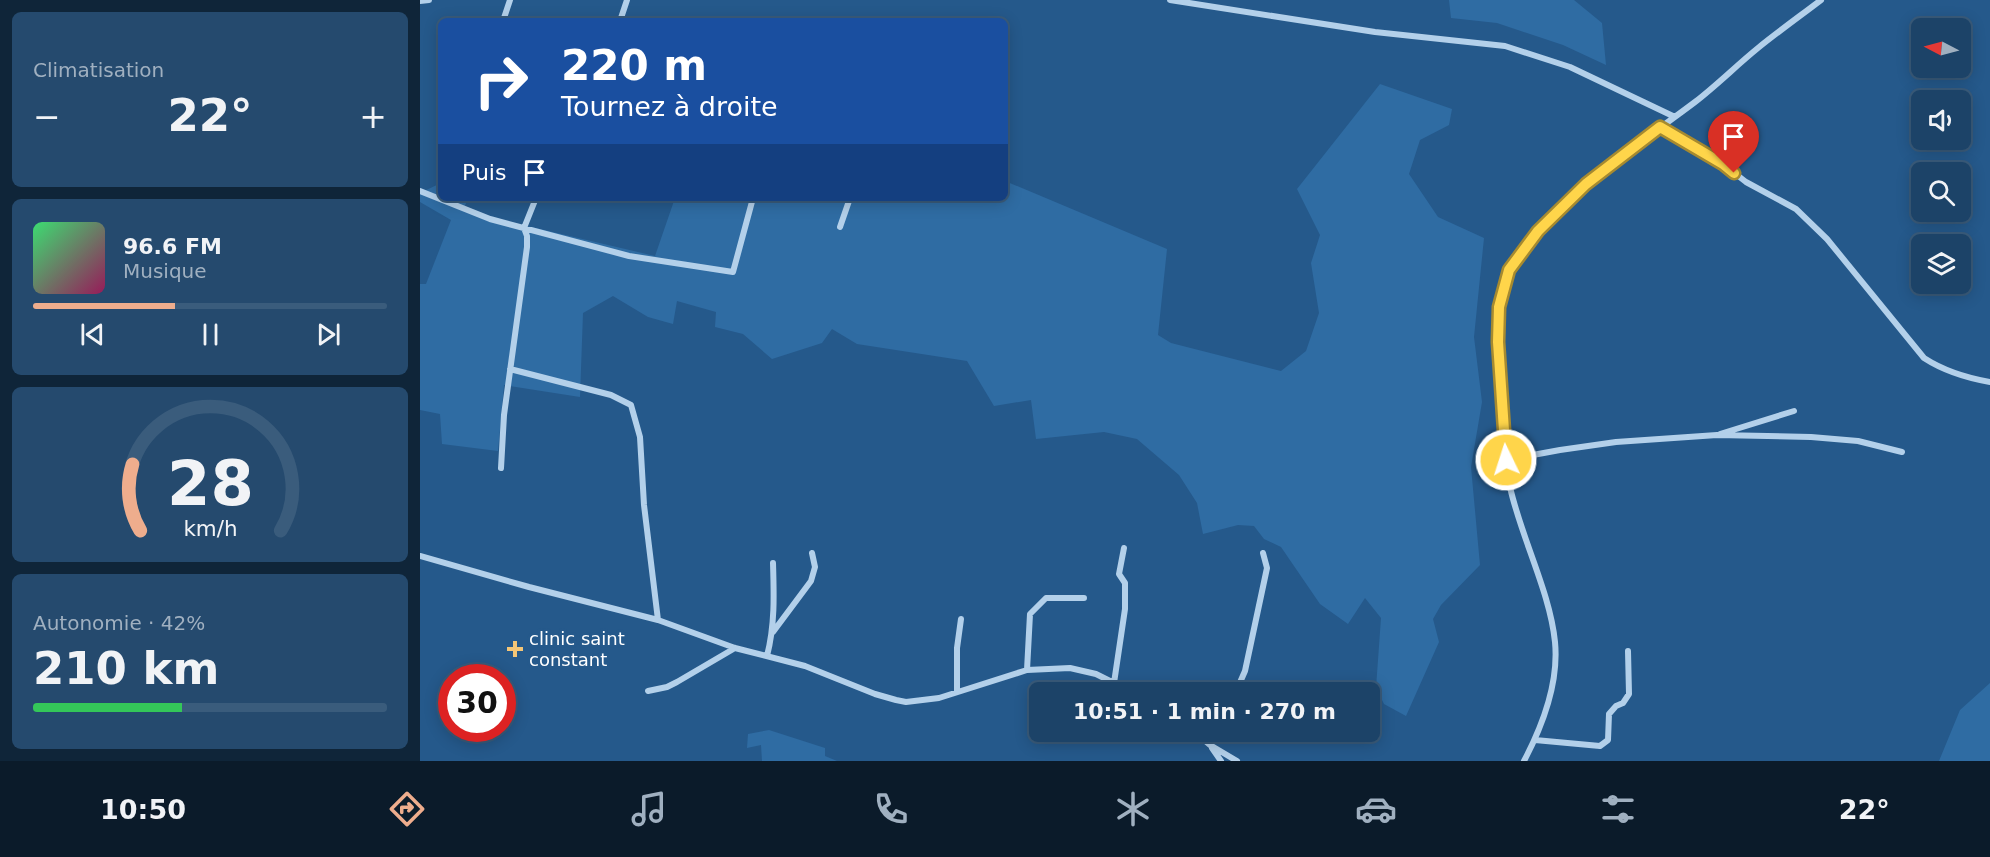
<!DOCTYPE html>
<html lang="fr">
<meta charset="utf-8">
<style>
body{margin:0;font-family:"DejaVu Sans",sans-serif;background:#254a6e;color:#f1f3f6;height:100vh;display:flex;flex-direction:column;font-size:22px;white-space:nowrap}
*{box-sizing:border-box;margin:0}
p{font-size:20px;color:#a0b0c0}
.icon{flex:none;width:33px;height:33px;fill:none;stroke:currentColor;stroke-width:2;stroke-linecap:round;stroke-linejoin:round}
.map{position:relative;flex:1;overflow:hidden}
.panel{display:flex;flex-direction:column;gap:12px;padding:12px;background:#0f2539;width:420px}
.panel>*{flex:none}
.banner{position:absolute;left:18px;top:18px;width:570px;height:183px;border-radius:9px;box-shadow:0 3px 15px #0003,0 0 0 2px #3a5c7c;background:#1a4fa0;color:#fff;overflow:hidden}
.needle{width:39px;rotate:276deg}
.buttons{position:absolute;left:1491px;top:18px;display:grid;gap:12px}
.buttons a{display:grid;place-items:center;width:60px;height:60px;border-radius:9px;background:#1c4368;box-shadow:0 3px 15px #0003,0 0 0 2px #3a5c7c;font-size:30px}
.speed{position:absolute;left:18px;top:664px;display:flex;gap:12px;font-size:30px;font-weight:700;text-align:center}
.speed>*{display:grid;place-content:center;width:78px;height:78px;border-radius:50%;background:#1c4368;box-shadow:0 3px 15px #0003,0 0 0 2px #3a5c7c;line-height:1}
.speed .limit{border:9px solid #d22;background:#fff;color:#111}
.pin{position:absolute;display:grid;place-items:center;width:51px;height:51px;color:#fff;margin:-62px -26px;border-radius:50% 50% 50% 0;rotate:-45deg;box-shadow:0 0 6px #0007}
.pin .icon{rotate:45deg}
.me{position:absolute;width:66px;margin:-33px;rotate:356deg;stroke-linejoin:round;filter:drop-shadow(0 0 4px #0008)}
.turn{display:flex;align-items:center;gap:21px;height:126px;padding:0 24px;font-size:27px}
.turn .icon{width:78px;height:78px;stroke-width:2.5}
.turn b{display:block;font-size:42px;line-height:51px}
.then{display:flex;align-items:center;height:57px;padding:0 24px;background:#0003;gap:12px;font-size:22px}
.big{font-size:45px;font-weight:700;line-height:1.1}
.panel .widget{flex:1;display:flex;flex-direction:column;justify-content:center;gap:9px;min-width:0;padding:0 21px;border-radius:9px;background:#254a6e}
.panel .dial{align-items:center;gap:0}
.dial svg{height:156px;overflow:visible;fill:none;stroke:#3a5c7c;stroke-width:7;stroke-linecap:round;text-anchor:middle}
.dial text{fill:#f1f3f6;stroke:none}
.song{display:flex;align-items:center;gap:18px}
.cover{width:72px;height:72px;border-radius:9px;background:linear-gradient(135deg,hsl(140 70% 55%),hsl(330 70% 35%))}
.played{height:6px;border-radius:3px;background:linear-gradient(90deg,#eead8d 40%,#3a5c7c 40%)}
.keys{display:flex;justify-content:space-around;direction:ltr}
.heat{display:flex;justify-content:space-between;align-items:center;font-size:33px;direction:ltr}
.charge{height:9px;border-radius:4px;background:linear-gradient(90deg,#34c759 42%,#3a5c7c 0)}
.trip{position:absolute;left:609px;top:682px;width:351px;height:60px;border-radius:9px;background:#1c4368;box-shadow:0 3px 15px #0003,0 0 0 2px #3a5c7c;font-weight:700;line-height:60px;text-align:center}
.menu{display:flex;height:96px;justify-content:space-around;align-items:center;background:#0b1b2a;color:#a0b0c0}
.menu .icon{width:42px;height:42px}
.menu .active{color:#eead8d}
.menu b{font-size:27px;color:#f1f3f6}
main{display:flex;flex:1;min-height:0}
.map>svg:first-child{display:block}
.green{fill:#2f6ca3}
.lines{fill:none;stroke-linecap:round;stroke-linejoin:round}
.minor{stroke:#b3d0ea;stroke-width:6}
.route-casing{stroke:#a68a30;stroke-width:15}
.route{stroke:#ffd54a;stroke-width:10}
.poi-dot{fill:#f4c677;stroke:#25598b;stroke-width:2}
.labels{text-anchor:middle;stroke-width:6;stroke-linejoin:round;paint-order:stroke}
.poi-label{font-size:18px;fill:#fff;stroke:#25598b;text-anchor:start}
</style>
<main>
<section class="panel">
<div class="widget"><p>Climatisation</p>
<div class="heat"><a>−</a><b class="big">22°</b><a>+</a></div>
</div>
<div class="widget">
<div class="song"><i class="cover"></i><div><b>96.6 FM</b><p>Musique</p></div></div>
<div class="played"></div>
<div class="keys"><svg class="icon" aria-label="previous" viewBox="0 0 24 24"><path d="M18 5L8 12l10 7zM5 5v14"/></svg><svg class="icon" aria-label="pause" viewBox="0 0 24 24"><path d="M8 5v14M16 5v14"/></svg><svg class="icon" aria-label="next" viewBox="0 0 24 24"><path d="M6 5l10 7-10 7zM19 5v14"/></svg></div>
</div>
<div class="widget dial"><svg viewBox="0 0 100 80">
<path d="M14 69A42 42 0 1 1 86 69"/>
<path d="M14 69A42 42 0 0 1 10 35" stroke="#eead8d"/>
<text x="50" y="56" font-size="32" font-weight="700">28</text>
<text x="50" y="72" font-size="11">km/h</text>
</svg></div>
<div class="widget"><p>Autonomie · 42%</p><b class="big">210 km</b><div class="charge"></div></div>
</section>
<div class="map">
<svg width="1570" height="761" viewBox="0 0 1570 761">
<rect width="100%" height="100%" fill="#25598b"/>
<path class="green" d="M 1029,0 L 1154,0 L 1182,23 L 1186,65 L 1143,45 L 1077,23 L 1031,18 Z
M 960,84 L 1032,109 L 1029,125 L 1000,140 L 989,174 L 1018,217 L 1064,238 L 1054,337 L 1062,402 L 1051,467 L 1060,565 L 1021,605 L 1013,619 L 1019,642 L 986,716 L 964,704 L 956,688 L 961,618 L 945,598 L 928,624 L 900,604 L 861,547 L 844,539 L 834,526 L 818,525 L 783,534 L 777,503 L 759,475 L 717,439 L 684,432 L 616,439 L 611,400 L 574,406 L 547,361 L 437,344 L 412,329 L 402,343 L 352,359 L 323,334 L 295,327 L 296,312 L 257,301 L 253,324 L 228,317 L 193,296 L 163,313 L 160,397 L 84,385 L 78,451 L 22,444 L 20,414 L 0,410 L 0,284 L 6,284 L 31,220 L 0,202 L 0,193 L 21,183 L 21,198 L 48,198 L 43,211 L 235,256 L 255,198 L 585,198 L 585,181 L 747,249 L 738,335 L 751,343 L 861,371 L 886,351 L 899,313 L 891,263 L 900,235 L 877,189 Z
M 1570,683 L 1570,761 L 1519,761 L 1540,710 Z
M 349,730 L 405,748 L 405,756 L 417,761 L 342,761 L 341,745 L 327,748 L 328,734 Z"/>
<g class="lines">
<path class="minor" d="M 750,0 L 955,32 L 1085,46 L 1150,67 L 1255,117
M 0,1 L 9,0
M 83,21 L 90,0
M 200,21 L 207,0
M 1240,127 L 1303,164 L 1326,182 L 1376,209 L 1407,239 L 1504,358 C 1524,371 1547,378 1570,382
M 0,191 L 70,219 L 209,256 L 313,272 L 333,198
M 420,227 L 430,198
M 90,369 L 191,395 L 211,405 L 220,437 L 224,505 L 238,620
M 1300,434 L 1374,411
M 1086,460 L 1140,450 L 1196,442 L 1297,435 L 1391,437 L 1438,441 L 1482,452
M 81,468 L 84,415 L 107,247 L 107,236 L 104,228 L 116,198
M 0,556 L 109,587 L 238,620 L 315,648 L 385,666 L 455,694 L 476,700 L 486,702 L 519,698 L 607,670 L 650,668 L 676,674 L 714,693
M 353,632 L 391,581 L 395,567 L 392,553
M 347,656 C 355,625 354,595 353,563
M 607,670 L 610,614 L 626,598 L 664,598
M 694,683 L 705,609 L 705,583 L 699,574 L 704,548
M 228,691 L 247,687 L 257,682 L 315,648
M 537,692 L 537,648 L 541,619
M 787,693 L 798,687 L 812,691 L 818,687 L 825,671 L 847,568 L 843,553
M 775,732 L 790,745 L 817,761
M 1115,740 L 1180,746 L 1188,740 L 1189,714 L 1196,706 L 1203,703 L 1209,694 L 1208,651
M 792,748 L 801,761
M 1104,761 C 1123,725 1139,683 1135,642 C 1130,592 1101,537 1090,487 C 1081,447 1082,404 1079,363 C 1077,336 1076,291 1091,268 C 1136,197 1210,151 1275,102 C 1297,85 1317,65 1338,48 C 1359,31 1380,16 1401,0"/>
</g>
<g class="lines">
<g class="route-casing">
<path id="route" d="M 1086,460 L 1078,342 L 1079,307 L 1089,270 L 1118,231 L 1166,184 L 1240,127 L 1303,164 L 1314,173"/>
</g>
<use href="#route" class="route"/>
</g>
<path class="poi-dot" d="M92 640h6v6h6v6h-6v6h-6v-6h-6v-6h6z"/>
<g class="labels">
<g class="poi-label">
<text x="109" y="645">clinic saint<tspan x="109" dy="21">constant</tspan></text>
</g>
</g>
</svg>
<div class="buttons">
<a><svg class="needle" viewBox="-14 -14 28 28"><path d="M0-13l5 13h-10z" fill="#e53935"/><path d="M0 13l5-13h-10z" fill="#a0b0c0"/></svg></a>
<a><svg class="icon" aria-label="sound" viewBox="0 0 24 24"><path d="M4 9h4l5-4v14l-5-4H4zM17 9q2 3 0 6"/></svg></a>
<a><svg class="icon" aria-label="search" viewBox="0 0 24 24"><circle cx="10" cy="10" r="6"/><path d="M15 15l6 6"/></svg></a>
<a><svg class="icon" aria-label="layers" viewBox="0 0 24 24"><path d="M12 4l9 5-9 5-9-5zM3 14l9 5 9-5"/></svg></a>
</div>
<div class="speed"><div class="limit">30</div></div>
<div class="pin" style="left:1314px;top:173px;background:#d93025"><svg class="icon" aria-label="arrive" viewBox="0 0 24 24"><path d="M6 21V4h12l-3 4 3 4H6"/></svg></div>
<svg class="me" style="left:1086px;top:460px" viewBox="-20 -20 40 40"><circle r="17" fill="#ffd54a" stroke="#fff" stroke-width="3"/><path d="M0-11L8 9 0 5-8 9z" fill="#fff"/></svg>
<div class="trip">10:51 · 1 min · 270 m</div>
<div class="banner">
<div class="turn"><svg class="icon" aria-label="right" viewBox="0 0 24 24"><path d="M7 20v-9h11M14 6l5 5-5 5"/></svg><div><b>220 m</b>Tournez à droite</div></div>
<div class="then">Puis<svg class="icon" aria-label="arrive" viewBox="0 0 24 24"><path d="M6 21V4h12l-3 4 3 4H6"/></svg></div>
</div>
</div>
</main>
<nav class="menu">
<b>10:50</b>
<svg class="icon active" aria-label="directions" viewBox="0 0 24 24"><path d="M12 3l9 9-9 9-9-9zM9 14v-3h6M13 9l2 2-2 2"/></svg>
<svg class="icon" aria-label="music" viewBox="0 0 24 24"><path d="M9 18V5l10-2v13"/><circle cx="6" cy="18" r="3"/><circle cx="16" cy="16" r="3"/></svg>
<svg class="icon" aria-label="phone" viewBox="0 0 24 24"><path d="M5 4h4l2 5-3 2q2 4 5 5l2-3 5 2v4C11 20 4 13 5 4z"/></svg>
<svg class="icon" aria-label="climate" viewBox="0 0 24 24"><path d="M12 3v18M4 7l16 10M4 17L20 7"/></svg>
<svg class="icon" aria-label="car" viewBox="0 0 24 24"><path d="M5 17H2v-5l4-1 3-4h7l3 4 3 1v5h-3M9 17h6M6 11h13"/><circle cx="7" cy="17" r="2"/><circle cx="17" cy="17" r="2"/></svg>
<svg class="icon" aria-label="filters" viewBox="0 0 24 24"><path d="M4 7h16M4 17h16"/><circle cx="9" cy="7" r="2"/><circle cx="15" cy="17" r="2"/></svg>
<b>22°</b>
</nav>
